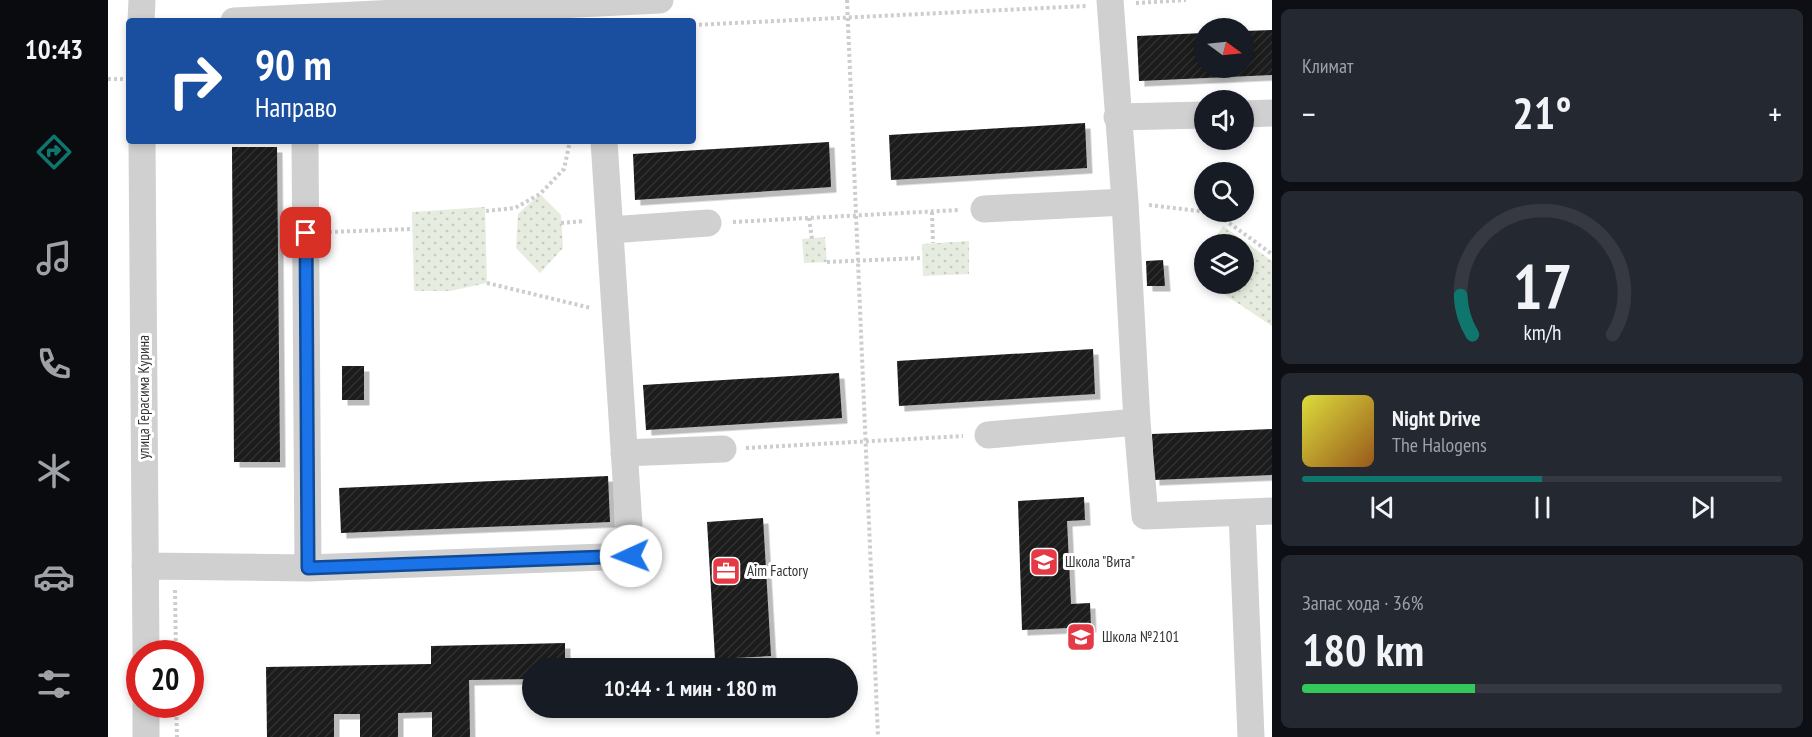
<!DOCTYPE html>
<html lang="ru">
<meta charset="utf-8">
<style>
body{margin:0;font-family:"PT Sans Narrow",sans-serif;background:#242831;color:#f1f3f6;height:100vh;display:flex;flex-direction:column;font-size:22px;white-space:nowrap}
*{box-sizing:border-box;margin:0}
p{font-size:20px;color:#9ea1a6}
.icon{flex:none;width:33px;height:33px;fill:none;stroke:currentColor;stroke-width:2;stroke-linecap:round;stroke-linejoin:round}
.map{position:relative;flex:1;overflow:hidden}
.side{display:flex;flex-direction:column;gap:9px;padding:9px;background:#0d0f14;width:540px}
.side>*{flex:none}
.hud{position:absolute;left:18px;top:18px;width:570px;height:126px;border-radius:6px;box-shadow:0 3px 9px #0003;background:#1a4fa0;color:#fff;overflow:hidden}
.needle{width:39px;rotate:105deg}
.fabs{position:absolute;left:1086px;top:18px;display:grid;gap:12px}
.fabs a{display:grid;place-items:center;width:60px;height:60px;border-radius:50%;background:#171b24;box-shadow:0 3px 9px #0003;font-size:30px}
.speed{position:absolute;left:18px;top:640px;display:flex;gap:12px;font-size:30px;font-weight:700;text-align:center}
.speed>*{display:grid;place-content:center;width:78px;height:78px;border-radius:50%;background:#171b24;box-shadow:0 3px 9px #0003;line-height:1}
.speed .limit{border:9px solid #d22;background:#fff;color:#111}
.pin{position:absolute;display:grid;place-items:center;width:51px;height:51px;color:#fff;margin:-26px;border-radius:12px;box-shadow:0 3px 9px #0006}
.me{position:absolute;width:66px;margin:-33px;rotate:268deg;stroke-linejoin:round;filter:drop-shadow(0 0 4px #0008)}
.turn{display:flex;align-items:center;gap:21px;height:126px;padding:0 30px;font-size:27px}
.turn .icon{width:78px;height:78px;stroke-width:2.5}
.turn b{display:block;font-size:42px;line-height:51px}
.big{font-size:45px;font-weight:700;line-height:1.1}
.side .widget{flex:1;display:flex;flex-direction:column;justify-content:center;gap:9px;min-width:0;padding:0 21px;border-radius:9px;background:#242831}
.side .dial{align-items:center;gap:0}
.dial svg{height:156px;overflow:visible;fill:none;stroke:#363941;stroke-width:7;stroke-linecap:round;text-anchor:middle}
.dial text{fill:#f1f3f6;stroke:none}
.song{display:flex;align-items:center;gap:18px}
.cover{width:72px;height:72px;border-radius:9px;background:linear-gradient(135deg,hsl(60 70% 55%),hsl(30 70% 35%))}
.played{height:6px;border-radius:3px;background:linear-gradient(90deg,#0f766e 50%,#363941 50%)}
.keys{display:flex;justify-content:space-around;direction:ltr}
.heat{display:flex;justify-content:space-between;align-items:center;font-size:33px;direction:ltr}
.charge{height:9px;border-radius:4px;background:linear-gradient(90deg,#34c759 36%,#363941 0)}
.trip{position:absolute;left:414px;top:658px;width:336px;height:60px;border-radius:30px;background:#171b24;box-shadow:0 3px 9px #0003;font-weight:700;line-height:60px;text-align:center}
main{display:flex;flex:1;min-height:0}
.dock{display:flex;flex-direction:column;width:108px;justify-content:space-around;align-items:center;background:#090b0e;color:#9ea1a6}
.dock .icon{width:42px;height:42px}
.dock .active{color:#0f766e}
.dock b{font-size:27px;color:#f1f3f6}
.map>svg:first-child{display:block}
.park{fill:url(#park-dots)}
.building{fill:url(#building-hatch);filter:url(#shadow)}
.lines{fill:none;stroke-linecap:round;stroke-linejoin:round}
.path{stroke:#cdcdcd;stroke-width:4;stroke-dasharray:3 3;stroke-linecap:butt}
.minor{stroke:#d0d0d0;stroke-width:27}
.route-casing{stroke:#114b97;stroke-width:15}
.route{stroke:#1a73e8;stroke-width:10}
.labels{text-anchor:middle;stroke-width:6;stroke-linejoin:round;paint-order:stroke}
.street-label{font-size:15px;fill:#333;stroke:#fff}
.poi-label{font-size:15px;fill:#333;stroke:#fff;text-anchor:start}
</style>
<main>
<nav class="dock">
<b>10:43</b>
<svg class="icon active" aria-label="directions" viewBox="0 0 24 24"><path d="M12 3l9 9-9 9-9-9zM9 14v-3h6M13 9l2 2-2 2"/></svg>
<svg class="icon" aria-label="music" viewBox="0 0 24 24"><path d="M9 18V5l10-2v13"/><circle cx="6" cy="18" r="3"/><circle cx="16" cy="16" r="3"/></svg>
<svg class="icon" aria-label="phone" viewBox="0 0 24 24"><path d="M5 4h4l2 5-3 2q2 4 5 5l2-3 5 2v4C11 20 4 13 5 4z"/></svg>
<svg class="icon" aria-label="climate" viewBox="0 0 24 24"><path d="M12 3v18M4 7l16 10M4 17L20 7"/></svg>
<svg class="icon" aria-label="car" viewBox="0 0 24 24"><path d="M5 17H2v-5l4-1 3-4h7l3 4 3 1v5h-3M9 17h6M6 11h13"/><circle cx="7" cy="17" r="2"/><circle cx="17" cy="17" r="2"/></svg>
<svg class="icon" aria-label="filters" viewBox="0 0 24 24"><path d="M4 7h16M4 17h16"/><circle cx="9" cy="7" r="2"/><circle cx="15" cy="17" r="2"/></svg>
</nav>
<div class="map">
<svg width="1164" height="737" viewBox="0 0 1164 737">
<defs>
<pattern id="park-dots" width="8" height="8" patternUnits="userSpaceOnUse" patternTransform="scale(1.5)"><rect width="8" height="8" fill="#e6ecdf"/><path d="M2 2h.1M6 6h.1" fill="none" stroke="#c6cbc0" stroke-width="1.8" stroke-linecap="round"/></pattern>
<pattern id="building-hatch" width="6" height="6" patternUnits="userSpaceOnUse" patternTransform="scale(1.5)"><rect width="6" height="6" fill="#1a1a1a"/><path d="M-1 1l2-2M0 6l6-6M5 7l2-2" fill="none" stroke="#333"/></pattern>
<filter id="shadow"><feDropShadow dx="5.5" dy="5.5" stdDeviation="0" flood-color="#0004"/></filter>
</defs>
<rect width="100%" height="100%" fill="#fff"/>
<path class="park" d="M 432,194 L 453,215 L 455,248 L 432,273 L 408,248 L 410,214 Z
M 377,207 L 379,283 L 342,291 L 306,291 L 304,212 Z
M 1115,226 L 1164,261 L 1164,326 L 1101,284 L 1136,284 L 1136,244 L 1103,244 Z
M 717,237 L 719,262 L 696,263 L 694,239 Z
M 861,241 L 861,274 L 815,276 L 814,244 Z"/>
<path class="building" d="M 1164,30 L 1164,75 L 1031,81 L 1029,36 L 1096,33 L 1096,68 L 1136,68 L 1136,31 Z
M 977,123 L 979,168 L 783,180 L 781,135 Z
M 721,142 L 723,187 L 527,200 L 525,154 Z
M 124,147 L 169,147 L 172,462 L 126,462 Z
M 1055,260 L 1057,286 L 1039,286 L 1038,261 Z
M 985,349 L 987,394 L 791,406 L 789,361 Z
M 234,366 L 256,366 L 256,400 L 234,400 Z
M 731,373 L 734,418 L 538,430 L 535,385 Z
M 1164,429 L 1164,475 L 1046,480 L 1044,434 Z
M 500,476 L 502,522 L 233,533 L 231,488 Z
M 976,497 L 977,520 L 959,521 L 963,604 L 982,603 L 983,627 L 914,630 L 910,501 Z
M 655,518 L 663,656 L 607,659 L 599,522 Z
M 457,643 L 457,669 L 424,669 L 424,679 L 361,680 L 362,737 L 324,737 L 324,712 L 290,713 L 290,737 L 252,737 L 252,714 L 226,714 L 226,737 L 159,737 L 158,667 L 323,664 L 323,646 Z"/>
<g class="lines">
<path class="path" d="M 739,0 L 770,737
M 1028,3 L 1078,0
M 585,25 L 978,6
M 0,79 L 21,79
M 1041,205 L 1107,213 L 1164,254
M 378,211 L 407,208 L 432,194 L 456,169 L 462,141
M 824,212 L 825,243
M 701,218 L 704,239
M 625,222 L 851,210
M 453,223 L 477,221
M 221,232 L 304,229
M 719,262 L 814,258
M 379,283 L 483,308
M 638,448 L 855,436
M 67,590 L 68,654
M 68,705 L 69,737"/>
<path class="minor" d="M 1002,0 L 1017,202 L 1029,422 L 1037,516 L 1164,511
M 33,21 L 34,0
M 126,21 L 552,0
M 1136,114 L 1164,113
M 1009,117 L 1096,115
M 34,141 L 38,654
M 197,141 L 200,568
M 876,209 L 1017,202
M 502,230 L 600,223
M 880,435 L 1029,422
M 516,453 L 615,449
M 1134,513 L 1143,737
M 37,566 L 200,568 L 523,556 L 496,141
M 38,705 L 38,737"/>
</g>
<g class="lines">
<g class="route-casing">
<path id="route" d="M 198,233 L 200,568 L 523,556"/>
</g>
<use href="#route" class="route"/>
</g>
<defs>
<g id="school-square" transform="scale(1.5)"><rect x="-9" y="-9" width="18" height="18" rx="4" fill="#e63946" stroke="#fff"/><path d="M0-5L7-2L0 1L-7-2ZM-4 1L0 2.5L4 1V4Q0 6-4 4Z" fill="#fff"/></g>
<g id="office-square" transform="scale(1.5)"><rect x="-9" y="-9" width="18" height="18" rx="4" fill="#e63946" stroke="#fff"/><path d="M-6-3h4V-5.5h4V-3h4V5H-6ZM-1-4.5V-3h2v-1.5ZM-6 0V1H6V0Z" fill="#fff"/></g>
</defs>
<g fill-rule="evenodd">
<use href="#school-square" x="936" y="562"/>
<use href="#office-square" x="618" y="571"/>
<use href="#school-square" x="973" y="637"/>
</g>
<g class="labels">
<g class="street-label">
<text transform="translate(36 397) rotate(-90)" y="5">улица Герасима Курина</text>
</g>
<g class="poi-label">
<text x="957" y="567">Школа "Вита"</text>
<text x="639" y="576">Aim Factory</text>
<text x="994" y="642">Школа №2101</text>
</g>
</g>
</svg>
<div class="fabs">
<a><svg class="needle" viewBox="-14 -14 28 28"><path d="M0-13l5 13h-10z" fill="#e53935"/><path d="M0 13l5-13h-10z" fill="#9ea1a6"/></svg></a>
<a><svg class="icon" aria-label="sound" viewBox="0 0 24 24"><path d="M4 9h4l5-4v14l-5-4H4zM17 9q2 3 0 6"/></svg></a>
<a><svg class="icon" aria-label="search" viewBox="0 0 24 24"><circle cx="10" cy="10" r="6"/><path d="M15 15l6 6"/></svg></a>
<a><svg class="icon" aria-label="layers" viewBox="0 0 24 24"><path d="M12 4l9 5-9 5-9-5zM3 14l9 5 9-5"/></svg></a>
</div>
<div class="speed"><div class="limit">20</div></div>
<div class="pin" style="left:198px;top:233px;background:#d93025"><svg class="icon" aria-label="arrive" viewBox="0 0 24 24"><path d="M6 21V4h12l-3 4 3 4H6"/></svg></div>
<svg class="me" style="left:523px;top:556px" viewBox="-20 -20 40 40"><circle r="19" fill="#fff"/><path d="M0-13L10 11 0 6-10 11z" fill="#1a73e8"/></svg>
<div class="trip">10:44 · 1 мин · 180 m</div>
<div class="hud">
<div class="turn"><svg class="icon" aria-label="right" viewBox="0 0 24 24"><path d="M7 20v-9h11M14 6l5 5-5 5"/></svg><div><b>90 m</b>Направо</div></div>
</div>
</div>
<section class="side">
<div class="widget"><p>Климат</p>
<div class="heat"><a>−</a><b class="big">21°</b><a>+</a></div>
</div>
<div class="widget dial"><svg viewBox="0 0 100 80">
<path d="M14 69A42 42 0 1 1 86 69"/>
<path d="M14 69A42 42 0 0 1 8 49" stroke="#0f766e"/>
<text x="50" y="56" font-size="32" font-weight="700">17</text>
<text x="50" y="72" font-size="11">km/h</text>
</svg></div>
<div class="widget">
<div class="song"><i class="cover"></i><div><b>Night Drive</b><p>The Halogens</p></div></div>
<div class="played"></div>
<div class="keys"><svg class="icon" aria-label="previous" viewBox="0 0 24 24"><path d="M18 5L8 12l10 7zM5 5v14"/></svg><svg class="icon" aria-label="pause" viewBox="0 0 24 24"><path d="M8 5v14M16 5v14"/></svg><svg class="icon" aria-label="next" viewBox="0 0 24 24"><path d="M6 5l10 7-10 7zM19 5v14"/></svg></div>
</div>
<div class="widget"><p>Запас хода · 36%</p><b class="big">180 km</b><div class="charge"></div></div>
</section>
</main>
